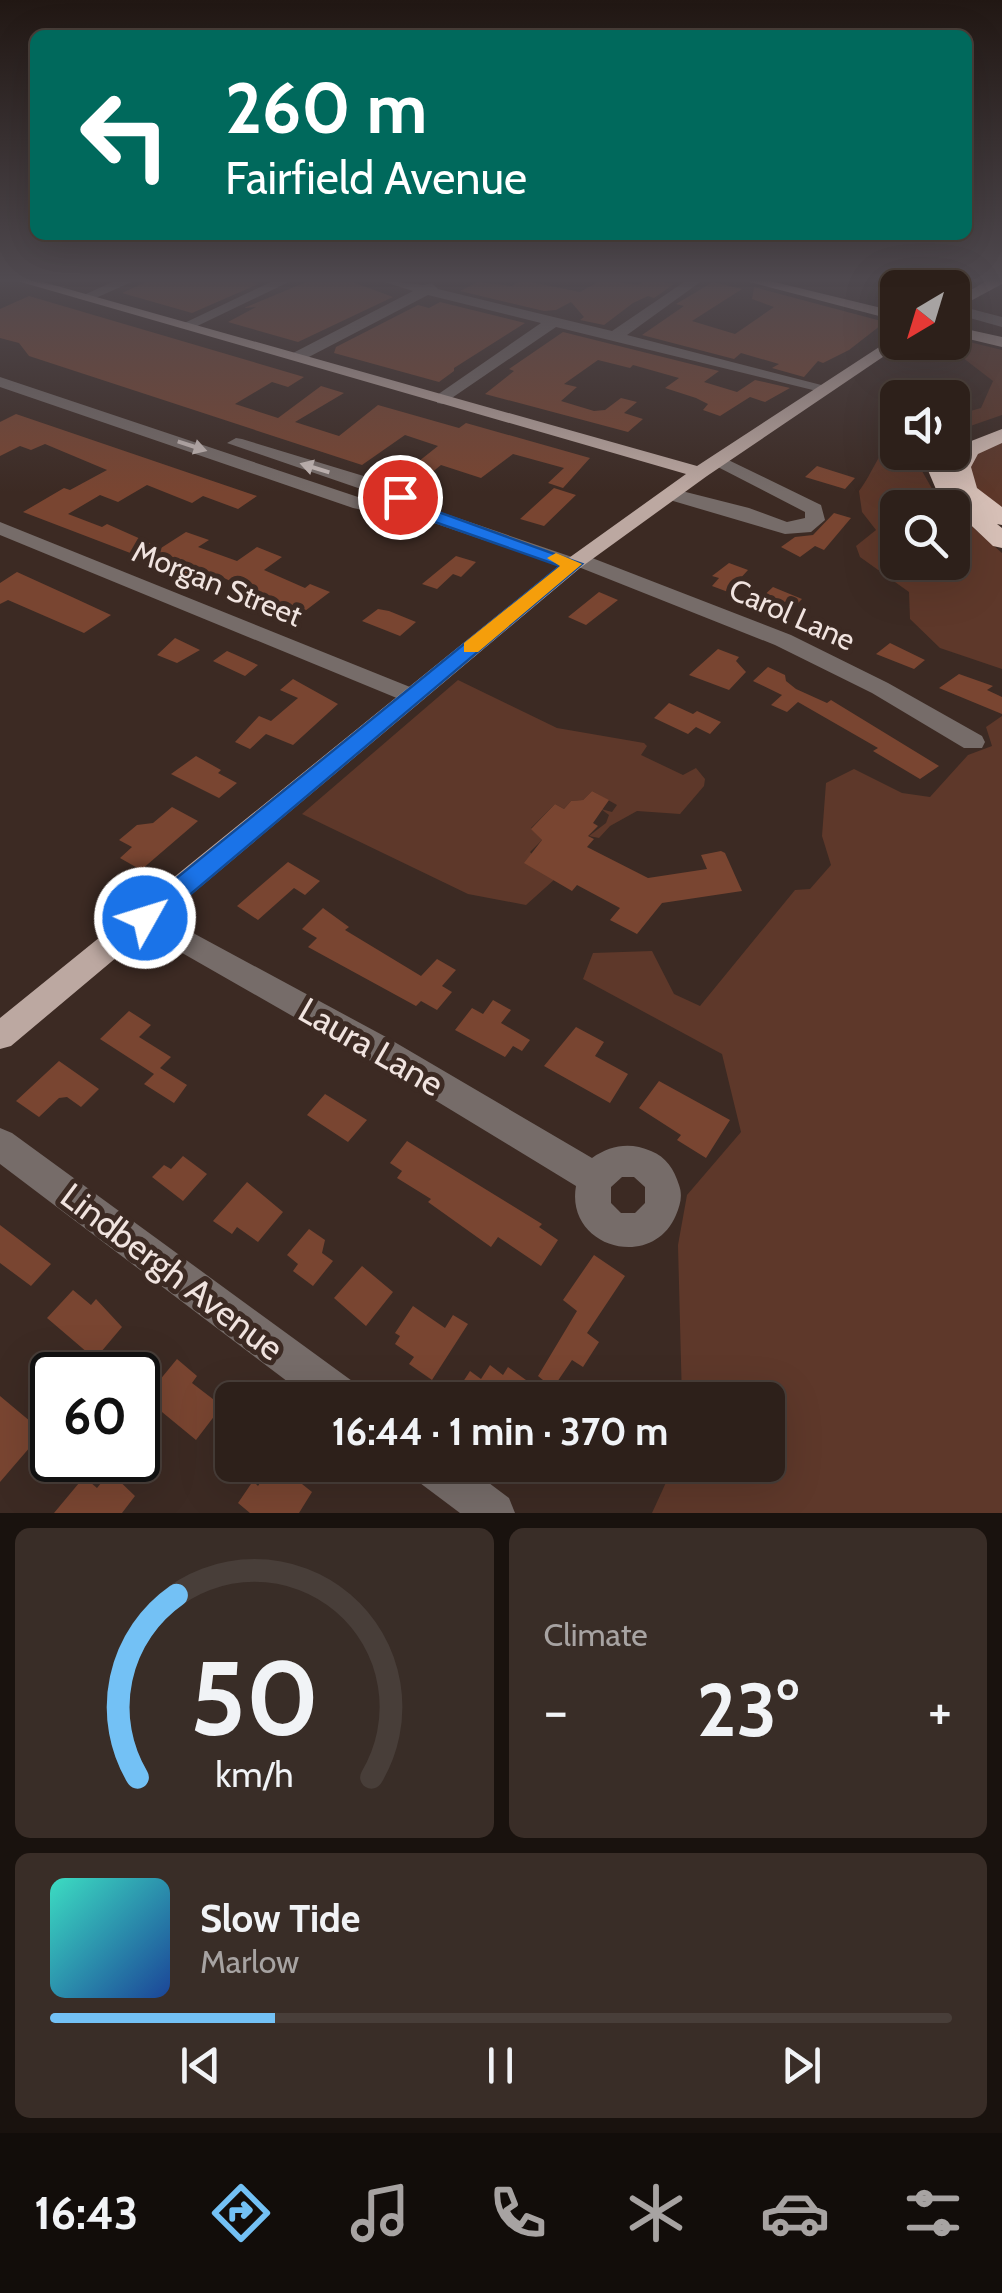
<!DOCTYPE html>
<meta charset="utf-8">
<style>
body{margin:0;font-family:Cabin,sans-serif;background:#392d27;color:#f1f3f6;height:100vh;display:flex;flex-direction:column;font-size:38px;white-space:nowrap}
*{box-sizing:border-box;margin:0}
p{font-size:32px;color:#a7a3a2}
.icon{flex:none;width:55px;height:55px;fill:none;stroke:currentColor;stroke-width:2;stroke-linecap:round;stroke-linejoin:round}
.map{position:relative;height:1513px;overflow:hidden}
.panel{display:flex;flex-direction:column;gap:15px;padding:15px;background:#19120e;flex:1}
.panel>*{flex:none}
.top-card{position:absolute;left:30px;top:30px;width:942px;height:210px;border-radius:15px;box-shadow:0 10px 40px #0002,0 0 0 2px #483e39;background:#00695c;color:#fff;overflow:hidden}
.needle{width:65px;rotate:218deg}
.tools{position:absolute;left:880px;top:270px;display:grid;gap:20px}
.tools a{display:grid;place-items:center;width:90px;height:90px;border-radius:15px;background:#2d201a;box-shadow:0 10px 40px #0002,0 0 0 2px #483e39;font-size:50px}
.speed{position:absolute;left:30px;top:1352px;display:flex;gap:20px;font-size:50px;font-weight:700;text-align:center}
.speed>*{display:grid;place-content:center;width:130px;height:130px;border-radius:50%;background:#2d201a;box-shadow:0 10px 40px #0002,0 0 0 2px #483e39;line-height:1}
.speed .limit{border:5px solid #111;border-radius:15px;background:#fff;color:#111}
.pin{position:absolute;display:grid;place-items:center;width:85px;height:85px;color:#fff;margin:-42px;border:5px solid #fff;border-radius:50%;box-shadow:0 2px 10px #0007}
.me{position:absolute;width:110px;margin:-55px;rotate:51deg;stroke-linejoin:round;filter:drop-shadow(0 0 8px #0008)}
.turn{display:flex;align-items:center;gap:35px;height:210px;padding:0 30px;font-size:45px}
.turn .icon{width:130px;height:130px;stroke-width:2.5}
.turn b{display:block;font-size:70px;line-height:85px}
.big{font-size:75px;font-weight:700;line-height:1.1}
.panel .tile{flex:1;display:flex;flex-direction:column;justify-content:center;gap:15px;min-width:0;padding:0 35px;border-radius:15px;background:#392d27}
.panel .dial{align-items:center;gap:0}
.dial svg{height:260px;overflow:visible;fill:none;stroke:#483e39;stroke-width:7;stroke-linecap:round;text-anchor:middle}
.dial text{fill:#f1f3f6;stroke:none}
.song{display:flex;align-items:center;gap:30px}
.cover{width:120px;height:120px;border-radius:15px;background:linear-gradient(135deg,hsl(170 70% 55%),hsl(220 70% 35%))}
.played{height:10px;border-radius:5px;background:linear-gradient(90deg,#73c1f5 25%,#483e39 25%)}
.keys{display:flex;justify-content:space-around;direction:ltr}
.heat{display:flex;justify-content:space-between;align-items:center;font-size:55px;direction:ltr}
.panel .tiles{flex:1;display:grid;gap:15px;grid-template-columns:1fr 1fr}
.tile:last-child{grid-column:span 2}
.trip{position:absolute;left:215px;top:1382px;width:570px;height:100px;border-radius:15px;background:#2d201a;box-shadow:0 10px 40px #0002,0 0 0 2px #483e39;font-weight:700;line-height:100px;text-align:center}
.tabs{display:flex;height:160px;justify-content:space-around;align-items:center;background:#120d0a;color:#a7a3a2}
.tabs .icon{width:70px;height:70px}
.tabs .current{color:#73c1f5}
.tabs b{font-size:45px;color:#f1f3f6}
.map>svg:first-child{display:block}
.green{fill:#5e382a}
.building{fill:#794531}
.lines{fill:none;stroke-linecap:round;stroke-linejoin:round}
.minor{fill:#766c69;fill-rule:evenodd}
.major{fill:#bca8a1;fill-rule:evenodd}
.highway{fill:#d7c0b7;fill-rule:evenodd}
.oneway{fill:#c5b9b6}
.route{fill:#1a73e8;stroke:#114b97;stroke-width:2.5}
.slow{fill:#f59e0b}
.labels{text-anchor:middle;stroke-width:10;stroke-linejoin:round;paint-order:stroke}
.street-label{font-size:30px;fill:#f0e3df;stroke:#3c2a23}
.near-street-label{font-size:35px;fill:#f0e3df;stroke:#3c2a23}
</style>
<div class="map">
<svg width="1002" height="1513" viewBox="0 0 1002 1513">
<rect width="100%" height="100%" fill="#3c2a23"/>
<path class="green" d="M 953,338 L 1002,350 L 1002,415 L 953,432 L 953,416 L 981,408 L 993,381 L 958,354 L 919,343 L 952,342 Z
M 897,435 L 898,452 L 927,453 L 922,471 L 935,494 L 950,507 L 898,508 L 898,562 L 952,562 L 953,510 L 1002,553 L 1002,669 L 940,648 L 910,619 L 909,592 L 860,557 L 856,546 L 876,530 L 862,512 L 859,491 C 873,473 882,444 897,435 Z
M 1002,439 L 1002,514 L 976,494 L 969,462 L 975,454 Z
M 458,680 L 557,728 L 644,743 L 647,746 L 641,755 L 683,775 L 696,768 L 705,779 L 704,786 L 680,814 L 637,811 L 610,826 L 599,838 L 589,836 L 606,823 L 609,815 L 601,809 L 612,812 L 617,805 L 592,791 L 583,800 L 571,801 L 564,809 L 555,804 L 531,828 L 542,840 L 530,852 L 555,879 L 526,905 L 468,894 L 302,814 Z
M 1002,716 L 1002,1513 L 652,1513 L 674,1465 L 768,1465 L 768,1400 L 682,1400 L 678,1245 L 687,1195 L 741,1132 L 722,1054 L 583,979 L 593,953 L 652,951 L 674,994 L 700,1006 L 795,890 L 810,889 L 831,865 L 822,836 L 826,783 L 854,769 L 902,793 L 930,797 L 968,755 L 992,746 L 986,727 Z"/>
<path class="building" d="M 150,280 L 247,280 L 258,284 L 192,313 L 122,293 Z
M 311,280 L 347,280 L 393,297 L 298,342 L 228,322 L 256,307 L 244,308 Z
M 521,280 L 580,292 L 601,280 L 638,285 L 647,280 L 674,284 L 654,298 L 648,296 L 633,303 L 604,325 L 580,320 L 584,317 L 571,302 L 556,310 L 544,311 L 460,291 L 478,282 L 512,286 Z
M 713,282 L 742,289 L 692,321 L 735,334 L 774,307 L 752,299 L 754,287 L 885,322 L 849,350 L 823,363 L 818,361 L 804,377 L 772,368 L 779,364 L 741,353 L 734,359 L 642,335 L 684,306 L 676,304 Z
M 29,296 L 304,377 L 288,387 L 272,382 L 235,404 L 278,418 L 321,386 L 344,393 L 295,422 L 339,436 L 378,405 L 459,428 L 466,423 L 590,458 L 563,488 L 548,483 L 564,468 L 513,454 L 481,478 L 441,465 L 419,483 L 399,477 L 438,446 L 405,435 L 362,465 L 29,356 L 19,343 L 0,338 L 0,309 Z
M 440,302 L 525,323 L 454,368 L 454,371 L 439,382 L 334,353 L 336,347 L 418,305 L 429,308 Z
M 563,332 L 719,371 L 704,382 L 737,392 L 755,380 L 790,388 L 765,402 L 750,397 L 720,416 L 703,410 L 708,404 L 696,398 L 665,388 L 679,378 L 633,365 L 630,368 L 598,360 L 564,384 L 577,387 L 561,401 L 594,411 L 605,410 L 621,398 L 637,402 L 624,413 L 643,419 L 628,432 L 485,394 L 514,371 L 509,369 Z
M 16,414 L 257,496 L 238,509 L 203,496 L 192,503 L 147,485 L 118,502 L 100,495 L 68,514 L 102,527 L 107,524 L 161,548 L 186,532 L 209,540 L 198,547 L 237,561 L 257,547 L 282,557 L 264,570 L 305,588 L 310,584 L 330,592 L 301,614 L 224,578 L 214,585 L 23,512 L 64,488 L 70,490 L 107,470 L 45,444 L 31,450 L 20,446 L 0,456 L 0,422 Z
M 817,466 L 855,478 L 845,489 L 805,477 Z
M 554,488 L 576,495 L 544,526 L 520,519 Z
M 834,513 L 851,518 L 824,550 L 815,546 L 800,557 L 781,547 L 795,537 L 813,535 Z
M 456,556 L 476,562 L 461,577 L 453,574 L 437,589 L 422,584 Z
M 729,563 L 748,570 L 728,592 L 712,586 L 719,578 L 712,576 Z
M 17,572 L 72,597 L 111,615 L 84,633 L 8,600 L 0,604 L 0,583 Z
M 773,587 L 802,599 L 787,614 L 767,606 L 771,603 L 760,599 Z
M 599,592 L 618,600 L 586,625 L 568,617 Z
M 378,609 L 389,611 L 416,622 L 400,636 L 362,621 Z
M 175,638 L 200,650 L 177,663 L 157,655 Z
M 890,643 L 925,660 L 914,669 L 876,654 Z
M 718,649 L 739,657 L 736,661 L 746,672 L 729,690 L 689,675 Z
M 227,651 L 234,654 L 258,665 L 245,676 L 213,661 Z
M 768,667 L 785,675 L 786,681 L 796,689 L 827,703 L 831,700 L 939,766 L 920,779 L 873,751 L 878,748 L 798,702 L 787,712 L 771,705 L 782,695 L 753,681 Z
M 959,674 L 993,686 L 987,690 L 1002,697 L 1002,714 L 939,688 Z
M 293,679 L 338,704 L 293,745 L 266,734 L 250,749 L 235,742 L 259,716 L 271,721 L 298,698 L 280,690 Z
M 669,703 L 693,714 L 697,711 L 721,722 L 710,734 L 696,727 L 688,734 L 654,718 Z
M 196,756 L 221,770 L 218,773 L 237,783 L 219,798 L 171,774 Z
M 592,791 L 609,800 L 593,823 L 598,826 L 588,836 L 594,839 L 587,847 L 648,878 L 707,869 L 701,855 L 721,851 L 725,853 L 742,891 L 662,903 L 637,934 L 610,920 L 620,908 L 577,885 L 572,891 L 524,863 L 542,840 L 531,829 L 555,804 L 564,809 L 571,801 L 583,800 Z
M 172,807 L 198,821 L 141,870 L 120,858 L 132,847 L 119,840 L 137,825 L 153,823 Z
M 288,862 L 320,881 L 305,895 L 294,888 L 258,920 L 237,906 Z
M 323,908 L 349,927 L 345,930 L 421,976 L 437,959 L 456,970 L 442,986 L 452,992 L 437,1010 L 421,1001 L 416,1006 L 308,947 L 317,938 L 302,929 Z
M 493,1000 L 511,1010 L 501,1023 L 530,1040 L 522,1051 L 513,1046 L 505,1057 L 455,1030 L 472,1008 L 483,1014 Z
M 129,1011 L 151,1025 L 139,1037 L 171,1057 L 160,1068 L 187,1085 L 174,1103 L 144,1084 L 154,1074 L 100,1039 Z
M 576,1027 L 604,1042 L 595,1056 L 628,1074 L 610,1103 L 544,1066 Z
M 59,1061 L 99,1089 L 81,1107 L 67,1097 L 59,1098 L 39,1117 L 16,1101 Z
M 659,1081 L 730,1120 L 706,1158 L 677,1140 L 681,1135 L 639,1108 Z
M 325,1094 L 367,1120 L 348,1142 L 307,1115 Z
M 407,1141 L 542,1224 L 539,1227 L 558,1240 L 541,1266 L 498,1237 L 491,1247 L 428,1202 L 431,1199 L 397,1178 L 402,1171 L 390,1163 Z
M 183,1156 L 207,1174 L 183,1201 L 152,1177 L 164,1165 L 171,1169 Z
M 247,1182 L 283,1212 L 258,1242 L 237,1227 L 232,1234 L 213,1221 Z
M 0,1225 L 51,1264 L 31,1286 L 0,1263 Z
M 309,1229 L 325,1240 L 322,1253 L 333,1261 L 313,1286 L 293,1271 L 298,1264 L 287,1255 Z
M 594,1255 L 625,1276 L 587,1333 L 599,1342 L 583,1367 L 572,1360 L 553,1388 L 538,1376 L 577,1311 L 563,1300 Z
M 362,1266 L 393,1292 L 366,1326 L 334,1298 Z
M 73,1290 L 91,1305 L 96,1299 L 122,1327 L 95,1359 L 47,1318 Z
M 413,1306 L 445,1328 L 453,1315 L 468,1324 L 432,1380 L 409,1364 L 414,1357 L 395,1344 L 400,1336 L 395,1333 Z
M 177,1359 L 197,1376 L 192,1383 L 222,1406 L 196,1440 L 145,1398 Z
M 490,1365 L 503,1375 L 508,1367 L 526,1380 L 514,1400 L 475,1400 L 459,1388 L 470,1371 L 481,1379 Z
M 0,1396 L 43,1432 L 0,1482 Z
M 272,1465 L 287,1465 L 305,1479 L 302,1484 L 312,1492 L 299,1513 L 250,1513 L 238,1503 L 253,1481 L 258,1486 Z
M 110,1472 L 135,1496 L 122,1513 L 54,1513 L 84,1477 L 97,1488 Z"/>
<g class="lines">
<path class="minor" d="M 117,280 L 136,280 L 89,301 L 77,298 Z
M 275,280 L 293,280 L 191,329 L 178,326 Z
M 378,280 L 424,285 L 432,283 L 438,289 L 612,331 L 687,280 L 703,280 L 627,335 L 833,388 L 825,393 L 556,327 L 443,404 L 437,403 L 437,395 L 541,323 L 428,295 L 303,360 L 291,360 L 291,354 L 413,291 Z
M 952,304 L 1002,317 L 1002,327 L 952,313 Z
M 0,377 L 364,499 L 385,503 L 390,499 L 227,443 L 236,438 L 242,439 L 390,484 L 407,493 L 408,501 L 572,557 L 587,556 L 791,635 L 888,683 L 982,736 L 985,742 L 982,748 L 964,748 L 872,693 L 775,645 L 581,568 L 566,568 L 399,511 L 388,515 L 353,508 L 0,387 Z
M 718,455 L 821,505 L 825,520 L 811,532 L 785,534 L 663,498 L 660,494 L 670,488 L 749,508 L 787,522 L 805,518 L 805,512 L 712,464 L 709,460 Z
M 0,522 L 420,691 L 424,696 L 420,701 L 404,701 L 0,535 Z
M 145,907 L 386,1037 L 592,1158 C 611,1145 630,1142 651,1151 C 666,1157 674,1169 679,1185 C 683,1196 680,1205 676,1215 C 652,1272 565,1247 576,1186 L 364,1057 L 135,926 L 131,918 L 135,910 ZM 622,1177 L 634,1177 L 645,1187 L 645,1203 L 635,1213 L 621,1213 L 611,1203 L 611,1187 Z
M 0,1128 L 12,1133 L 359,1386 L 365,1400 L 312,1400 L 0,1164 Z
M 410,1465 L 465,1465 L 509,1498 L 515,1513 L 460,1513 L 416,1480 Z"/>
<path class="major" d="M 14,280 L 36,280 L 697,466 L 893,338 L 905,342 L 707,476 L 580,568 L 11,1046 L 0,1049 L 0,1018 L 566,560 L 686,474 Z
M 742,280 L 766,280 L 898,312 L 898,321 Z
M 988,280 L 1002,280 L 1002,284 L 952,311 L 952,301 Z
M 952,326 L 1002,337 L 1002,347 L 952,335 Z"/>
<path class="highway" d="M 1002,429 L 1002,443 L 978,454 L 971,467 L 977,488 L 1002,507 L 1002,525 L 997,524 L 1002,528 L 1002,548 L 993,546 L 938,494 L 927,468 L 932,452 L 952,450 L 950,465 L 961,445 Z"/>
</g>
<defs><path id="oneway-solid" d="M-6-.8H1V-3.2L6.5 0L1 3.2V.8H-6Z" transform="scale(2.5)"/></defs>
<g class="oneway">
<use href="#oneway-solid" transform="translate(192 446) rotate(18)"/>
<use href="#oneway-solid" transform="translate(315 468) rotate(-163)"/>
</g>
<linearGradient id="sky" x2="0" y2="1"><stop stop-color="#211713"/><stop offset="0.57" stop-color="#504a50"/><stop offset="1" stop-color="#504a50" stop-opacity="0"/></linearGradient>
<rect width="1002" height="492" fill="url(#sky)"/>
<path class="route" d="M 400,492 L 406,494 L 408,501 L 582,564 L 154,925 L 136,925 L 132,918 L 136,911 L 560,566 L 392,507 L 392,497 Z"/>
<path class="slow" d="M 556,553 L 582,564 L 478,652 L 464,652 L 464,643 L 560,566 L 547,558 Z"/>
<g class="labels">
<g class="street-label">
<text transform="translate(217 584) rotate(22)" y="10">Morgan Street</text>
<text transform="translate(792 615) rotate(24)" y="10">Carol Lane</text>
</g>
<g class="near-street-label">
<text transform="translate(371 1047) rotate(30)" y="12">Laura Lane</text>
<text transform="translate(172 1272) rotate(37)" y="12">Lindbergh Avenue</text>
</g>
</g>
</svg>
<div class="tools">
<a><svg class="needle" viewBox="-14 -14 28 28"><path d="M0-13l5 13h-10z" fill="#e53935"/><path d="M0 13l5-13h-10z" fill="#a7a3a2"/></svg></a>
<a><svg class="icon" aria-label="sound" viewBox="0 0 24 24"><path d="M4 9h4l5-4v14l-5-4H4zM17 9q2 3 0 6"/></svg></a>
<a><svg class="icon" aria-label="search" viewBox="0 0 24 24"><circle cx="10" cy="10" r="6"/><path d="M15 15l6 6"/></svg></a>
</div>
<div class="speed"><div class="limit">60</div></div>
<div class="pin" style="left:400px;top:497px;background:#d93025"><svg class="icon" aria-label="arrive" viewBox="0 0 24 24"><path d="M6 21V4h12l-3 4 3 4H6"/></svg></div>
<svg class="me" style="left:145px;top:918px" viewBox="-20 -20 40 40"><circle r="17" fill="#1a73e8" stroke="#fff" stroke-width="3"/><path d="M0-11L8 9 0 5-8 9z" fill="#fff"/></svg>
<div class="trip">16:44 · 1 min · 370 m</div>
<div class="top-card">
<div class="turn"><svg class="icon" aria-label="left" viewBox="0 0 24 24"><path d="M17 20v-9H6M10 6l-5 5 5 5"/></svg><div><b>260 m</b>Fairfield Avenue</div></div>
</div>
</div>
<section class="panel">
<div class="tiles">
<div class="tile dial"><svg viewBox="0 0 100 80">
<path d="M14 69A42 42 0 1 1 86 69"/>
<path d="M14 69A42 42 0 0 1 26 13" stroke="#73c1f5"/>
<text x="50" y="56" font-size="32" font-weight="700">50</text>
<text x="50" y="72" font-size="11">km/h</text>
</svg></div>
<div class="tile"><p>Climate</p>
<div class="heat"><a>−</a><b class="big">23°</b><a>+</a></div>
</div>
<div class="tile">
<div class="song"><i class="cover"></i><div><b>Slow Tide</b><p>Marlow</p></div></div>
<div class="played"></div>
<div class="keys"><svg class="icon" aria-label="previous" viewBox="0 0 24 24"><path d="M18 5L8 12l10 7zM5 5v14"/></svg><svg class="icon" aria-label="pause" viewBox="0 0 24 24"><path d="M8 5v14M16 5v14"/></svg><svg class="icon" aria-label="next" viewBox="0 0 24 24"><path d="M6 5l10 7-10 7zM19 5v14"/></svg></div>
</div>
</div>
</section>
<nav class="tabs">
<b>16:43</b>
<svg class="icon current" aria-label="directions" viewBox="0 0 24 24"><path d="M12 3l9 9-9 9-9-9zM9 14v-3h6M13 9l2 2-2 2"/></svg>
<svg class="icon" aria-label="music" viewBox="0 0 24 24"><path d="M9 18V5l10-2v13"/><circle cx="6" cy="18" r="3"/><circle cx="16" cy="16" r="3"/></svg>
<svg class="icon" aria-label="phone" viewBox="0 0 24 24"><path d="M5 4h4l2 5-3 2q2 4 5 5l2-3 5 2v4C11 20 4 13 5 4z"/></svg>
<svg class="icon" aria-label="climate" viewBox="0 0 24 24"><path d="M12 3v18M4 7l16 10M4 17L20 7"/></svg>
<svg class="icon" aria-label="car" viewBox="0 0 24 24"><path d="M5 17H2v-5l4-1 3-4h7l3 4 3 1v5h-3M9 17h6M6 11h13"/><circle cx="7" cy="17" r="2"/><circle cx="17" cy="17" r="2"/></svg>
<svg class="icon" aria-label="filters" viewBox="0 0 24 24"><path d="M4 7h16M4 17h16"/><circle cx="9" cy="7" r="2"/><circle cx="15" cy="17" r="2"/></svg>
</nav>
